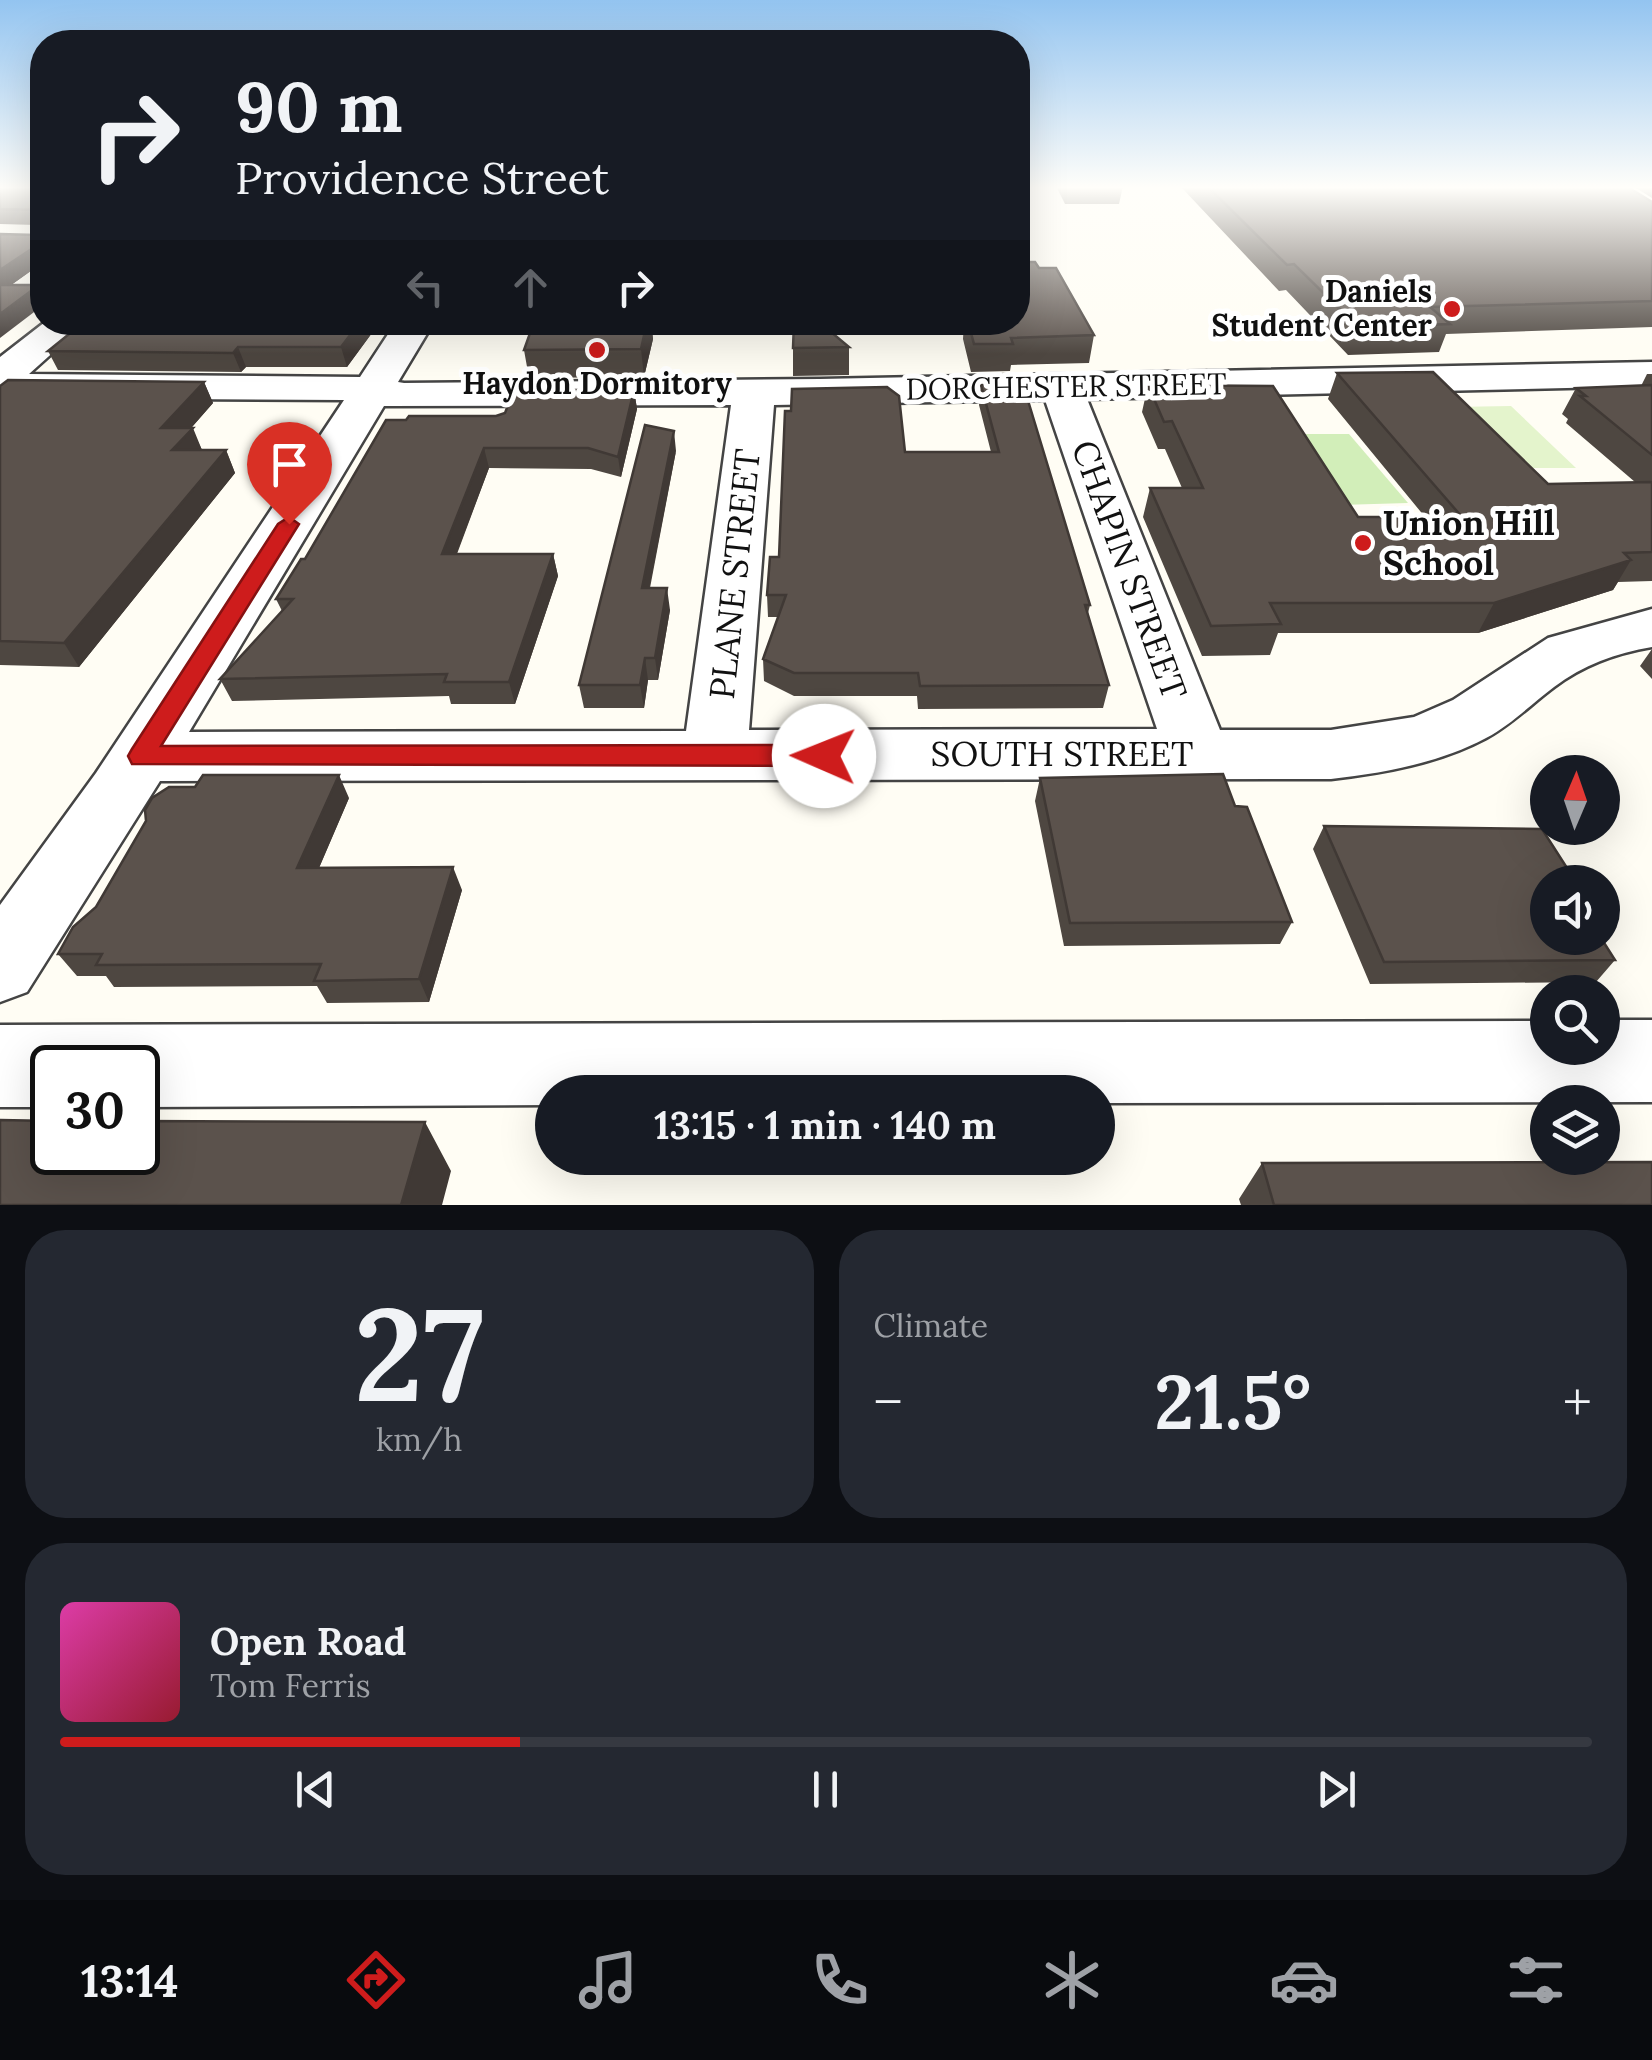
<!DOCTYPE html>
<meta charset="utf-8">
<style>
body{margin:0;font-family:Lora,serif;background:#242831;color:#f1f3f6;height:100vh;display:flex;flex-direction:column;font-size:38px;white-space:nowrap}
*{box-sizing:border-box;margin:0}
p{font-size:32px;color:#9ea1a6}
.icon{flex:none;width:55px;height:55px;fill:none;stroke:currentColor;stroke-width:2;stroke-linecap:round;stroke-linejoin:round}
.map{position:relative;height:1205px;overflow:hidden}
.sheet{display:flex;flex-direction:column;gap:25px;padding:25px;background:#0d0f14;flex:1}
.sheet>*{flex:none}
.banner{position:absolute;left:30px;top:30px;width:1000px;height:305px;border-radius:40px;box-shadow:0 10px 40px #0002;background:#171b24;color:#f1f3f6;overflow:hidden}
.needle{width:65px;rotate:2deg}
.buttons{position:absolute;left:1530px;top:755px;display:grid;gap:20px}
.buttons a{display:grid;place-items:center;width:90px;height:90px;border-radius:50%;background:#171b24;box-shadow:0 10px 40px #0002;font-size:50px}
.speed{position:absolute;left:30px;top:1045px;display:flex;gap:20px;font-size:50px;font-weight:700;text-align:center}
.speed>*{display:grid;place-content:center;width:130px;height:130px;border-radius:50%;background:#171b24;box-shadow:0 10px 40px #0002;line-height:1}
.speed .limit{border:5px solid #111;border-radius:15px;background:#fff;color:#111}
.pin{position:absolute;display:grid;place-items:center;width:85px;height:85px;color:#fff;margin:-102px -42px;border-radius:50% 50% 50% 0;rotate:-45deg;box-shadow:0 0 10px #0007}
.pin .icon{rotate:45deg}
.me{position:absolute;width:110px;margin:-55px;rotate:271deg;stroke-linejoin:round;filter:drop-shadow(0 0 8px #0008)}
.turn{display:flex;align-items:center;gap:35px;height:210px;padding:0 40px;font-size:45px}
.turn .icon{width:130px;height:130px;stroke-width:2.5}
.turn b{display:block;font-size:70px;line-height:85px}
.lanes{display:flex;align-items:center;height:95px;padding:0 40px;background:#0003;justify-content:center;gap:50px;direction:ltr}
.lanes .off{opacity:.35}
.big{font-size:75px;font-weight:700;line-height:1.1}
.sheet .tile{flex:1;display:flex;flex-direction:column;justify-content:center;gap:15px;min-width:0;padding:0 35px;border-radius:40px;background:#242831}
.sheet .dial{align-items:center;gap:0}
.dial b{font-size:130px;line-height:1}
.song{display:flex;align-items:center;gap:30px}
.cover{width:120px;height:120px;border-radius:15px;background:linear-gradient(135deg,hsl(320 70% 55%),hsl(350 70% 35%))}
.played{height:10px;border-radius:5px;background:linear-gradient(90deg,#ce1c1c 30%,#363941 30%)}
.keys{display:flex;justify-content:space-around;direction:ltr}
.heat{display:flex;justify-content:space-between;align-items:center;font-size:55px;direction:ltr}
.sheet .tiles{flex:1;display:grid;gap:25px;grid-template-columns:1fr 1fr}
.tile:last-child{grid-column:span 2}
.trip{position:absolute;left:535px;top:1075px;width:580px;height:100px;border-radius:50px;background:#171b24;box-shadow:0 10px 40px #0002;font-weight:700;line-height:100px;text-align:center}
.menu{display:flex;height:160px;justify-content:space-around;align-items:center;background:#090b0e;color:#9ea1a6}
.menu .icon{width:70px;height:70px}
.menu .active{color:#ce1c1c}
.menu b{font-size:45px;color:#f1f3f6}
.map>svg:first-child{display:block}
.green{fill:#d2eeb9}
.pitch{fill:#e4f4cc}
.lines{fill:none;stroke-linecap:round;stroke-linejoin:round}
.minor-casing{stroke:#444;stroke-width:5}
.minor{fill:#fff;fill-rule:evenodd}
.wall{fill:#4e4741}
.shaded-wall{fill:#403935}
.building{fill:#5b524c;stroke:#403935;stroke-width:2.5}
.route{fill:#ce1c1c;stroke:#861212;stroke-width:2.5}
.poi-dot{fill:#ce1c1c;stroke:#fff;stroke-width:4}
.labels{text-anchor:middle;stroke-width:10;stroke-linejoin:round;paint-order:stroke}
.far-poi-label{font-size:30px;font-weight:bold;fill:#111;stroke:#fff;text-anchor:end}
.far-street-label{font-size:30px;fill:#111;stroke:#fff}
.poi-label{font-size:35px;font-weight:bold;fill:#111;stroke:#fff;text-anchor:start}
.street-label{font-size:35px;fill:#111;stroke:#fff}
</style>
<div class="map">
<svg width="1652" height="1205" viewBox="0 0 1652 1205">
<rect width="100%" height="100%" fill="#fffdf4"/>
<path class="green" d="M 1293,434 L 1349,434 L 1408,503 L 1340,505 Z"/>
<path class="pitch" d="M 1511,406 L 1576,468 L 1512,468 L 1453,407 Z"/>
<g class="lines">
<g class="minor-casing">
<path id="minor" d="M 45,322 L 87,322 L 29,374 L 360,377 L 396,322 L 434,322 L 398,382 L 404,383 L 820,379 L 1652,362 L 1652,386 L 1087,399 L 1220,730 L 1331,730 L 1414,717 L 1453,700 L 1548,638 L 1652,609 L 1652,647 C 1616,653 1583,665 1554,687 C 1531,704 1511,725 1486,738 C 1439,763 1384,773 1331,779 L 160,781 L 27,992 L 0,1002 L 0,905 L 96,773 L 344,400 L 0,398 L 0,357 ZM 1045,400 L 1157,729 L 749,730 L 774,405 ZM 731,405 L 686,731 L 189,732 L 384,406 Z
M 1602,1020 L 1652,1020 L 1652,1102 L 1098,1103 L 1098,1092 L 552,1092 L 552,1105 L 138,1107 L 138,1068 L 52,1068 L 52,1107 L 0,1107 L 0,1025 L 1548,1021 L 1548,1048 L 1602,1048 Z"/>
</g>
<use href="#minor" class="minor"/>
</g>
<path class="wall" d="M 0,186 L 42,186 L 42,263 L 11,285 L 0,234 L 37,235 L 37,225 L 0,224 Z
M 1056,186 L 1123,186 L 1119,204 L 1065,204 Z
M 1183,186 L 1626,186 L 1652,202 L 1652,327 L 1446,334 L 1439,352 L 1348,355 L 1286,290 L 1279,291 L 1182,188 Z
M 1633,186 L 1652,186 L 1652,198 Z
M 1039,268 L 1094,335 L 1089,363 L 1011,365 L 1010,371 L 971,372 L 963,339 L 964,322 L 1018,322 Z
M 380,322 L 347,367 L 246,367 L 241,372 L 58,370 L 48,351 Z
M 468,322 L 526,322 L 525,324 L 469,324 Z
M 534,322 L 651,322 L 653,339 L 644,377 L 529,378 L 524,350 Z
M 849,347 L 849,375 L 793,376 L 793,348 Z
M 1337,373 L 1548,484 L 1635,482 L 1566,423 L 1568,419 L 1562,414 L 1576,388 L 1641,386 L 1647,374 L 1652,374 L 1652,581 L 1618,582 L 1613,590 L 1478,633 L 1278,633 L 1270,655 L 1202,656 L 1143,517 L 1150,488 L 1182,488 L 1165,449 L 1158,449 L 1142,412 L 1148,385 L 1358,517 L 1425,517 L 1328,399 Z
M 204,382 L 213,403 L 191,428 L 202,450 L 226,450 L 235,473 L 79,667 L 0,665 L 0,386 Z
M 981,385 L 1090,605 L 1088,613 L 1109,685 L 1103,708 L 918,709 L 917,696 L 794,696 L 764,681 L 763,659 L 778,617 L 768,617 L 767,595 L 779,557 L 905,452 L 991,452 L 979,405 Z
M 634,390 L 637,409 L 621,477 L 591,469 L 489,468 L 457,554 L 553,554 L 558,576 L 515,704 L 451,704 L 449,696 L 232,701 L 220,679 L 282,611 L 276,599 L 305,559 L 496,416 Z
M 676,451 L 650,588 L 670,610 L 658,680 L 648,680 L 644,708 L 584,708 L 579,685 Z
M 1652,649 L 1652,679 L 1640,666 Z
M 1040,778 L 1235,806 L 1292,922 L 1280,944 L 1064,946 L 1035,801 Z
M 349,798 L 319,868 L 462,890 L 429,1002 L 327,1003 L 317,986 L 114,987 L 106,976 L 77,976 L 58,954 Z
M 1324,826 L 1548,882 L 1615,960 L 1596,982 L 1370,984 L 1313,849 Z
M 1262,1163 L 1652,1205 L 1241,1205 L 1239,1199 Z"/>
<path class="shaded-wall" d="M 42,242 L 42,263 L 0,293 L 0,270 Z
M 39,285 L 42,293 L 42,306 L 0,338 L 0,314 Z
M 360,322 L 380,322 L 347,367 L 341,347 Z
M 647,322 L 651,322 L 653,339 L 644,377 L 641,349 Z
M 238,347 L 246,367 L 241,372 L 233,353 Z
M 204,382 L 213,403 L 172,450 L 161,428 Z
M 634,390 L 637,409 L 621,477 L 618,457 Z
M 193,428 L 202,450 L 172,450 Z
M 674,431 L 676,451 L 645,610 L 642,588 Z
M 484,448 L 489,468 L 448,576 L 442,554 Z
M 226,450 L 235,473 L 79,667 L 64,643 Z
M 553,554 L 558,576 L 515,704 L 509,682 Z
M 1631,560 L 1613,590 L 1478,633 L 1494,603 Z
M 667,588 L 670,610 L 658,680 L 655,658 Z
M 645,658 L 648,680 L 644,708 L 640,685 Z
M 339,775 L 349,798 L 309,891 L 297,868 Z
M 453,867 L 462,890 L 429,1002 L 419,979 Z
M 425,1122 L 451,1171 L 442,1205 L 401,1205 Z"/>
<path class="building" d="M 0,186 L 42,186 L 42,242 L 0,270 L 0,234 L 37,235 L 37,210 L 0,209 Z
M 1207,186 L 1626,186 L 1652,202 L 1652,301 L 1430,307 L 1450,324 L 1358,327 L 1294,264 L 1287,265 Z
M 1018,262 L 1035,262 L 1039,268 L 1056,268 L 1094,335 L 1011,338 L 1013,344 L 974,344 L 968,322 L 1018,322 Z
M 0,285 L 39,285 L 0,314 Z
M 84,322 L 360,322 L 341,347 L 238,347 L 233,353 L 48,351 Z
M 534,322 L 647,322 L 641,349 L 524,350 Z
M 794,322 L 819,322 L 849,347 L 793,348 Z
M 1433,372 L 1548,484 L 1652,482 L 1652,552 L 1624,553 L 1631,560 L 1494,603 L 1270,603 L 1281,624 L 1211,626 L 1150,488 L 1203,488 L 1172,421 L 1164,422 L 1148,385 L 1273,386 L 1358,517 L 1462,517 L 1337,373 Z
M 8,380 L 204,382 L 161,428 L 193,428 L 172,450 L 226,450 L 64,643 L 0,641 L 0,386 Z
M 1023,384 L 1090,605 L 1085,605 L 1109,685 L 920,686 L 918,673 L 794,673 L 763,659 L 786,595 L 767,595 L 770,557 L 779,557 L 785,411 L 791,411 L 792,389 L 887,387 L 899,396 L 905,452 L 999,452 L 981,385 Z
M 1652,385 L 1652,455 L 1580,396 L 1586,396 L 1576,388 Z
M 514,390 L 634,390 L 618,457 L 588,448 L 484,448 L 442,554 L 553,554 L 509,682 L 444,682 L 447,674 L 220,679 L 293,599 L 276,599 L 301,559 L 305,559 L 386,420 L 406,420 L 409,416 L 496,416 L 505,413 Z
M 645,425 L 674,431 L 642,588 L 667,588 L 655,658 L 645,658 L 640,685 L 579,685 Z
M 1223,774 L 1235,806 L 1247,807 L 1292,922 L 1070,923 L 1040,778 Z
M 203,775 L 339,775 L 297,868 L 453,867 L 419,979 L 314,981 L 321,964 L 96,965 L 102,954 L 58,954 L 73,927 L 96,907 L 146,821 L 145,810 L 152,798 L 169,787 L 195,787 Z
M 1324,826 L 1542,829 L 1576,882 L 1548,882 L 1548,938 L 1601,938 L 1615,960 L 1384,962 Z
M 0,1120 L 52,1121 L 52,1152 L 138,1152 L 138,1121 L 425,1122 L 401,1205 L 0,1205 Z
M 1652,1162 L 1652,1205 L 1274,1205 L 1262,1163 Z"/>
<linearGradient id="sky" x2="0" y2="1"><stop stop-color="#93c4f0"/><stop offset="0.53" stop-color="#fffefa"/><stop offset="1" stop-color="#fffefa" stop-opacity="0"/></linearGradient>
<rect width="1652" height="354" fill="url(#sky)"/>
<path class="route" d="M 289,517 L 299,524 L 161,746 L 824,745 L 833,748 L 837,756 L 833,763 L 824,766 L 132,764 L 128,756 L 132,749 L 278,524 Z"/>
<g class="poi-dot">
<circle cx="1452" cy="309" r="10"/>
<circle cx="597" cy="350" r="10"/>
<circle cx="1363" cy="543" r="10"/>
</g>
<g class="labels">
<g class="far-poi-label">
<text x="1432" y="302">Daniels<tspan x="1432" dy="34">Student Center</tspan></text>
<text x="597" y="394" text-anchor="middle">Haydon Dormitory</text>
</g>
<g class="far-street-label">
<text transform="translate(1066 387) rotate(-1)" y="10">DORCHESTER STREET</text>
</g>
<g class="poi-label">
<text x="1383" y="535">Union Hill<tspan x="1383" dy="40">School</tspan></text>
</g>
<g class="street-label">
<text transform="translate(1129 570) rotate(70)" y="12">CHAPIN STREET</text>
<text transform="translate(735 574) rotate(-84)" y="12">PLANE STREET</text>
<text x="1062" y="766">SOUTH STREET</text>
</g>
</g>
</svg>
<div class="buttons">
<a><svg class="needle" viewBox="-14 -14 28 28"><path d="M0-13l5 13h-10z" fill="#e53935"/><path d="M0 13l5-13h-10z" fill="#9ea1a6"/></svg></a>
<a><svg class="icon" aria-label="sound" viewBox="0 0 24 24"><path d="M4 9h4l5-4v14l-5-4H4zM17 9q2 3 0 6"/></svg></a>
<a><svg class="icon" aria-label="search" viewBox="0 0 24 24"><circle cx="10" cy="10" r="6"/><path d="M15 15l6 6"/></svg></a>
<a><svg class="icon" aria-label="layers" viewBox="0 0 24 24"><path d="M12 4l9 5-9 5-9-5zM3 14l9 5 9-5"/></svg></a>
</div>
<div class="speed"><div class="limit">30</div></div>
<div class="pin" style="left:289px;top:524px;background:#d93025"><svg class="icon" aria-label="arrive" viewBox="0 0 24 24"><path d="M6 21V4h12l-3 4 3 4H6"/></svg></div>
<svg class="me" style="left:824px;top:756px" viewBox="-20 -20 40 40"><circle r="19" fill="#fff"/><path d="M0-13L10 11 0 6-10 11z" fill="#ce1c1c"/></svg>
<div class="trip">13:15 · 1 min · 140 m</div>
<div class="banner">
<div class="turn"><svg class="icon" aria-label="right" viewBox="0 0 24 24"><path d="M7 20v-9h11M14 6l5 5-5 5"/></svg><div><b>90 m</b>Providence Street</div></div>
<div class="lanes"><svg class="icon off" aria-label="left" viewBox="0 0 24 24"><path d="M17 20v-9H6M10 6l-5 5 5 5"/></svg><svg class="icon off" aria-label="ahead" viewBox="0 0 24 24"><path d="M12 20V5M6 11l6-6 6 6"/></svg><svg class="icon" aria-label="right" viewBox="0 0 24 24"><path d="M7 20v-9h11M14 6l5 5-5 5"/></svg></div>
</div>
</div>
<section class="sheet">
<div class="tiles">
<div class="tile dial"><b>27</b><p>km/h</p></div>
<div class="tile"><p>Climate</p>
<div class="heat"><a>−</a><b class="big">21.5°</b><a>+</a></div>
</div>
<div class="tile">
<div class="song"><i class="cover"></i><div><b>Open Road</b><p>Tom Ferris</p></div></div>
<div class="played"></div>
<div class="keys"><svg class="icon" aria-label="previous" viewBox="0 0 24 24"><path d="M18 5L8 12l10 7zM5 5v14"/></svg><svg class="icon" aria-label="pause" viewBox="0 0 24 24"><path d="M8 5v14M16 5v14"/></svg><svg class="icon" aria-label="next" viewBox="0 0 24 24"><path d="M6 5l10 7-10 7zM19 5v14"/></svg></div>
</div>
</div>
</section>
<nav class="menu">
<b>13:14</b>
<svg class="icon active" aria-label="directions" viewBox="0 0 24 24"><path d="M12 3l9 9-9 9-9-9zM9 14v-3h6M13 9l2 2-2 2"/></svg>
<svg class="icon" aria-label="music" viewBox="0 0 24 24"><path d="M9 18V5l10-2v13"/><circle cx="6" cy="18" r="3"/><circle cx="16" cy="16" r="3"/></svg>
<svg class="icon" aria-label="phone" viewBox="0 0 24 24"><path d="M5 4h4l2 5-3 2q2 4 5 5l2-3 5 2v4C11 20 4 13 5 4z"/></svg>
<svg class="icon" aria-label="climate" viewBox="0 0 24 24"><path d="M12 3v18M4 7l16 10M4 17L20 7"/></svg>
<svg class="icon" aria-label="car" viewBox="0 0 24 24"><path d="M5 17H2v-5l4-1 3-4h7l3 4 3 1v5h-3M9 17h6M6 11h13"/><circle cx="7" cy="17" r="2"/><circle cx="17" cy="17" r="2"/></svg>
<svg class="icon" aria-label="filters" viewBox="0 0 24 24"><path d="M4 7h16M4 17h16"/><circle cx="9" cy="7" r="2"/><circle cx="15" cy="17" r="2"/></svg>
</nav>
